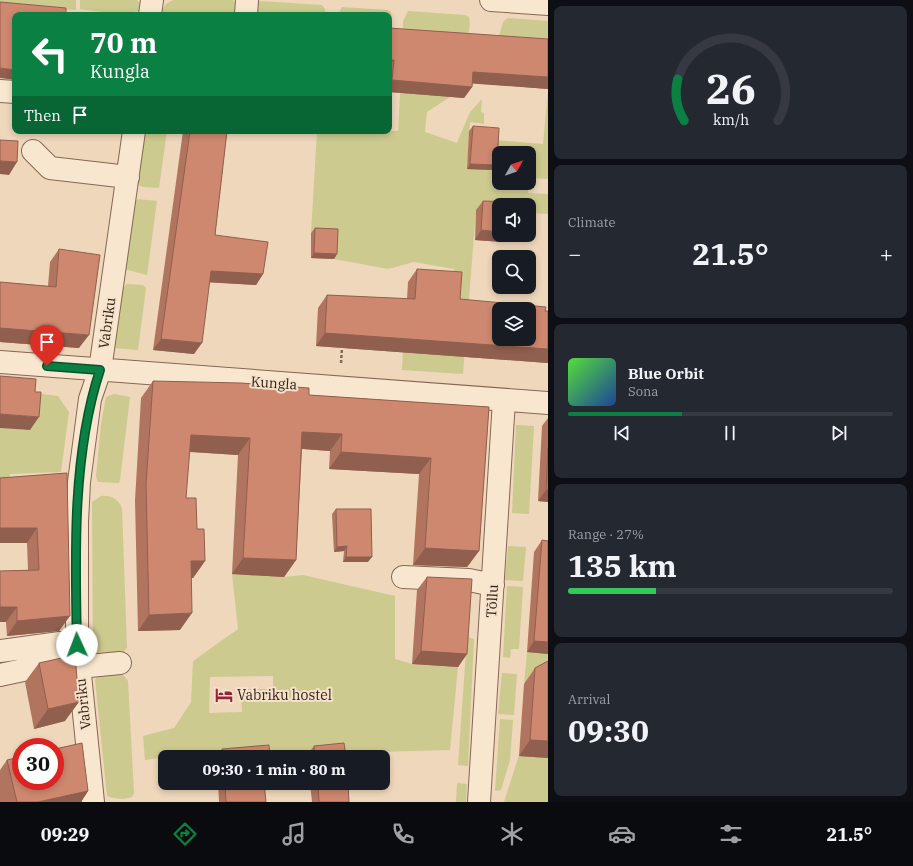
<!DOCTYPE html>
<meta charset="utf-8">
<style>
body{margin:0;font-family:"IBM Plex Serif",serif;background:#242831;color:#f1f3f6;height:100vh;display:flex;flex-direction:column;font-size:15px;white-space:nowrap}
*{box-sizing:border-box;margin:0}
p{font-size:13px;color:#9ea1a6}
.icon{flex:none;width:22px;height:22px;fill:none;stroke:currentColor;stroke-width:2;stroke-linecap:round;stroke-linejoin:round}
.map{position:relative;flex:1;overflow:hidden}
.drawer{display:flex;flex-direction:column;gap:6px;padding:6px;background:#0d0f14;width:365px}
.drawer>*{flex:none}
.hud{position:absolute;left:12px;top:12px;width:380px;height:122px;border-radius:8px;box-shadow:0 2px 6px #0003;background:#0b8043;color:#fff;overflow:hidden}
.needle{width:26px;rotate:50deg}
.buttons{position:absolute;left:492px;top:146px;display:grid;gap:8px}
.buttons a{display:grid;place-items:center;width:44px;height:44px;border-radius:8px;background:#171b24;box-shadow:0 2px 6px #0003;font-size:20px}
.speed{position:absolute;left:12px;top:738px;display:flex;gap:8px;font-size:20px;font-weight:700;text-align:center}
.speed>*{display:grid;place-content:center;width:52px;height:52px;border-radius:50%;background:#171b24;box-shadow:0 2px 6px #0003;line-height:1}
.speed .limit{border:6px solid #d22;background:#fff;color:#111}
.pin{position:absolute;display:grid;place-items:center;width:34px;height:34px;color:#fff;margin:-41px -17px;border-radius:50% 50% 50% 0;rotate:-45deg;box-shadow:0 0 4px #0007}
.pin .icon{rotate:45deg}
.me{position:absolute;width:44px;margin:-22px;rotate:358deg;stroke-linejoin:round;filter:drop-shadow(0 0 3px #0008)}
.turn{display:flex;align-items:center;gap:14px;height:84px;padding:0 12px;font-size:18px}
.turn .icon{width:52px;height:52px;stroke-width:2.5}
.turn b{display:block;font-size:28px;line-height:34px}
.then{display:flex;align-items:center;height:38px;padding:0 12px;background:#0003;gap:8px;font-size:15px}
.big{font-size:30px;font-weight:700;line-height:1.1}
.drawer .tile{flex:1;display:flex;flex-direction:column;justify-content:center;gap:6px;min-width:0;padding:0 14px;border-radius:8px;background:#242831}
.drawer .dial{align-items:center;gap:0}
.dial svg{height:104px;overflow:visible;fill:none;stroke:#363941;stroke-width:7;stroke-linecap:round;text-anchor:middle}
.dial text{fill:#f1f3f6;stroke:none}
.song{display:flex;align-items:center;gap:12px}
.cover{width:48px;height:48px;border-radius:6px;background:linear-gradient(135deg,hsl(110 70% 55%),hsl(220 70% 35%))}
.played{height:4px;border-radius:2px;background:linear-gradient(90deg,#0b8043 35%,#363941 35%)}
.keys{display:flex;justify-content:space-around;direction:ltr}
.heat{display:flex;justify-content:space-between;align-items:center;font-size:22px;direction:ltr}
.charge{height:6px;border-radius:3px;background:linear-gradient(90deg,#34c759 27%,#363941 0)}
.trip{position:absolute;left:158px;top:750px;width:232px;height:40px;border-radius:8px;background:#171b24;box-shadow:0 2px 6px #0003;font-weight:700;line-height:40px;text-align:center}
.tabs{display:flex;height:64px;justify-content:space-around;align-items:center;background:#090b0e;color:#9ea1a6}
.tabs .icon{width:28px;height:28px}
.tabs .current{color:#0b8043}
.tabs b{font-size:18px;color:#f1f3f6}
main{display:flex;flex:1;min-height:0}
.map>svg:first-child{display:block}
.green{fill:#ccca8f;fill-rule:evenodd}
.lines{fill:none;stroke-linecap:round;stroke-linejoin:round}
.minor-casing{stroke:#856755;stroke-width:24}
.path{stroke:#856755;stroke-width:2.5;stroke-dasharray:3 2;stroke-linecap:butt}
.minor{stroke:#f9e6ce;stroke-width:22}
.wall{fill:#b1755f}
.shaded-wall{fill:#905f4e}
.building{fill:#ce886f;stroke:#905f4e;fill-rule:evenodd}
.route-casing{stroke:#07532c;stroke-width:10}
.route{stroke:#0b8043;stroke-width:7}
.labels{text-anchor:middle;stroke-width:4;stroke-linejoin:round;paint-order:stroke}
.street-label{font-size:14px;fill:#34231a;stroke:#f6e2ca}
.poi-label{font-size:14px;fill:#34231a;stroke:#f6e2ca;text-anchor:start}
</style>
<main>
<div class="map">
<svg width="548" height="802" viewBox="0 0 548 802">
<rect width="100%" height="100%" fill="#eed7bb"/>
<path class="green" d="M 0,0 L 76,0 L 76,10 L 0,4 Z
M 80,0 L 137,0 L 139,2 L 140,11 L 116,14 L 80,9 Z
M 173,0 L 233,0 L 237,6 L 237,15 L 158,15 L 166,4 Z
M 259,1 L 322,5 L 325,9 L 326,15 L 251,15 L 254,5 Z
M 342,7 L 388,10 L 391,12 L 392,17 L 391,30 L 389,30 L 389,15 L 338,15 Z
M 408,11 L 465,15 L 469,17 L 470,24 L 468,35 L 403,29 L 403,21 Z
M 508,18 L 548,21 L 548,40 L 499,36 L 503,22 Z
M 403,39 L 424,94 L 450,97 L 427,112 L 425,132 L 457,143 L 470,112 L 482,99 L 481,112 L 484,113 L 484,124 L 470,122 L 467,168 L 495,140 L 543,144 L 548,90 L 548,179 L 529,178 L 529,153 L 499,153 L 499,183 L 529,183 L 528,193 L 548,194 L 548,214 L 529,213 L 529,205 L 499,205 L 476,210 L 463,374 L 402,370 L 403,351 L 452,285 L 454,269 L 414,262 L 388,269 L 334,259 L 335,234 L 311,233 L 317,131 L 398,131 Z
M 141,131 L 167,131 L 159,188 L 143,187 L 136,184 Z
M 138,199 L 157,201 L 147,275 L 124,269 L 135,201 Z
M 127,284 L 143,285 L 146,288 L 138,350 L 114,348 L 121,290 Z
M 27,392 L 58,396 L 69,412 L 61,472 L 10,474 L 9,491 L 0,492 L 0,428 L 30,430 Z
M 114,394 L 130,397 L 120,480 L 119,483 L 98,482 L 96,476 L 101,424 L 106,397 Z
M 516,425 L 534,426 L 529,514 L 512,513 Z
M 101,496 C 111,495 118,499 122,508 L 127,648 L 120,656 L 98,656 L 93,652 L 92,502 Z
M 508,546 L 526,547 L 523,581 L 505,580 Z
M 232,574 L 284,577 L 303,575 L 395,596 L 395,659 L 412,664 L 458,667 L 450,750 L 338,753 L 307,755 L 307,751 L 165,757 L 145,760 L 143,736 L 174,728 L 191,702 L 193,661 L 238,629 ZM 273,676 L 273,689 L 241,689 L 242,712 L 209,713 L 210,677 Z
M 507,586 L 523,587 L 519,649 L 511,649 L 510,658 L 503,657 Z
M 467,637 L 474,639 L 468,766 L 458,765 Z
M 527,652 L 548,654 L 548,682 L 524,684 Z
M 122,673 L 128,681 L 134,793 L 132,797 C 124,800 114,799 107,796 L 95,680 L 97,676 Z
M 502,673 L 517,674 L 514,715 L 498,714 Z
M 500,719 L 513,720 L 510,760 L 501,790 L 495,791 Z
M 520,752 L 523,756 L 548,758 L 548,802 L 504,802 Z
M 457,783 L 467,784 L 466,802 L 456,802 Z"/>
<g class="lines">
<g class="minor-casing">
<path id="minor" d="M 491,0 L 548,4
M 150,15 L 152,0
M 246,15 L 247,0
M 0,91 L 15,92
M 33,151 L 50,168 L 128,177
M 0,362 L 548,403
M 403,577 L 469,580 L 493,585
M 0,651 L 60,643 L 77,645
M 79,667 L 120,663
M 0,675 L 65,661
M 93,802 L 77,645 L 77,522 L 79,482 L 90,399 L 100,370 L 134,131
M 479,802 L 504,400"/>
</g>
<path class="path" d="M 341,363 L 342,348"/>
<use href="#minor" class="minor"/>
</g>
<path class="wall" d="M 389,28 L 548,89 L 472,83 L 472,87 L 464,98 L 389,92 Z
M 473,126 L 493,170 L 467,169 L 469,131 Z
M 183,131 L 227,131 L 215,235 L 263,274 L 256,285 L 209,282 L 194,354 L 153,350 Z
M 483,201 L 502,242 L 475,240 L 476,210 Z
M 315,228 L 337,254 L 334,259 L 311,258 L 311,233 Z
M 59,249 L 79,348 L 0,342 L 0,282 L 48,286 L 50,262 Z
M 417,269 L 460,299 L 548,311 L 548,363 L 316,346 L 318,308 L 327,295 L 407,299 L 408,282 Z
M 153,381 L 309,395 L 489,407 L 479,551 L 467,567 L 413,565 L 419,474 L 329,469 L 330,451 L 302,449 L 296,560 L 284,577 L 232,574 L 238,455 L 189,452 L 186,498 L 197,529 L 205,561 L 193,578 L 191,578 L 180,630 L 138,631 L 135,500 L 141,398 Z
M 548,418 L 548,502 L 538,501 L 542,426 Z
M 67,473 L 59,631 L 7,636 L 6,622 L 0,622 L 0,571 L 28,570 L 27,543 L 0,543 L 0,478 Z
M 336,509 L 368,562 L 343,562 L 344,551 L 334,552 L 332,514 Z
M 542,540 L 548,541 L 548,654 L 527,652 L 534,552 Z
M 427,577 L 467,654 L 458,667 L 412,664 L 417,590 Z
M 548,661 L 548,758 L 519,756 L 524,684 L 535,668 Z
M 39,663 L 65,721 L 34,729 L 25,682 Z
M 314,746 L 346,757 L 308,757 L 307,755 Z
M 222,749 L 270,757 L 217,757 Z
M 7,760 L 88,791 L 81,802 L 0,802 L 0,770 Z
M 218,783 L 264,783 L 266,802 L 219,802 Z
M 310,783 L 348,783 L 349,802 L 312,802 Z"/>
<path class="shaded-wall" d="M 389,60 L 394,60 L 389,67 Z
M 0,68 L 15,70 L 15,80 L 0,78 Z
M 473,72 L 548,77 L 548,89 L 465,83 Z
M 392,80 L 472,87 L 464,98 L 389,92 L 389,85 Z
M 0,161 L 17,162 L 9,175 L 0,174 Z
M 470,164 L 497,165 L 493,170 L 467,169 Z
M 481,230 L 499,232 L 499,235 L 507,235 L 502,242 L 475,240 Z
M 314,253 L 337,254 L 334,259 L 311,258 Z
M 211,271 L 263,274 L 256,285 L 203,282 Z
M 0,328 L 89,335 L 79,348 L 0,342 Z
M 325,333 L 548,349 L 548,363 L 316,346 Z
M 161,339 L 202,343 L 194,354 L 153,350 Z
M 0,414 L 39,417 L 30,430 L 0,428 Z
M 302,432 L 342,434 L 330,451 L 291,448 Z
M 191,435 L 250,438 L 238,455 L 179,451 Z
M 341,452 L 431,458 L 419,474 L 329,469 Z
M 546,490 L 548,490 L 548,502 L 538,501 Z
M 0,528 L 37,528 L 27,543 L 0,543 Z
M 347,546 L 344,551 L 334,552 L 337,547 Z
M 425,548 L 479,551 L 467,567 L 413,565 Z
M 346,557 L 372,557 L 368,562 L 343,562 Z
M 243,558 L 296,560 L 284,577 L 232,574 Z
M 191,561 L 205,561 L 193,578 L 179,578 Z
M 0,607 L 17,607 L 6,622 L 0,622 Z
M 192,613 L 180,630 L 138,631 L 149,615 Z
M 70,616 L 59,631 L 7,636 L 17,621 Z
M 534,641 L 548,642 L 548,654 L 527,652 Z
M 421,651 L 467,654 L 458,667 L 412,664 Z
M 79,702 L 65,721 L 34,729 L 48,709 Z
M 530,740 L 548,741 L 548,758 L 519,756 Z
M 88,791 L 81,802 L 38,802 Z"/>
<path class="building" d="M 0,2 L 66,8 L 66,15 L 15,15 L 15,70 L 0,68 Z
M 389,28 L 548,39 L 548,77 L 473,72 L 472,87 L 392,80 L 394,60 L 389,60 Z
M 473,126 L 499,128 L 497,165 L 470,164 Z
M 190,131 L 227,131 L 215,235 L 268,242 L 263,274 L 211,271 L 202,343 L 161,339 Z
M 0,140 L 18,141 L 17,162 L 0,161 Z
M 483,201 L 511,202 L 510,205 L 499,205 L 499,232 L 481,230 Z
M 315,228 L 338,229 L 337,254 L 314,253 Z
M 59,249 L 100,255 L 89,335 L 0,328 L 0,282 L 56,287 Z
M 417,269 L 462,272 L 460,299 L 546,307 L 545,311 L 548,311 L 548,349 L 325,333 L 327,295 L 415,299 ZM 499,309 L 529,309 L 529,339 L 499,339 Z
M 0,376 L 36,379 L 35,392 L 41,392 L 39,417 L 0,414 Z
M 153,381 L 241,383 L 309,388 L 309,395 L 489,407 L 479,551 L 425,548 L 431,458 L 341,452 L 342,434 L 302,432 L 296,560 L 243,558 L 250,438 L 191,435 L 186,498 L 196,498 L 197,529 L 204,529 L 205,561 L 191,561 L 192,613 L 149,615 L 146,484 Z
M 548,448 L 548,490 L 546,490 Z
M 67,473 L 70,616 L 17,621 L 17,607 L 0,607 L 0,571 L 39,570 L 37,528 L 0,528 L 0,478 Z
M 336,509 L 371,509 L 372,557 L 346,557 L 347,546 L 337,547 Z
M 542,540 L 548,541 L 548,642 L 534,641 Z
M 427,577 L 472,579 L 467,654 L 421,651 Z
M 75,655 L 79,702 L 48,709 L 39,663 Z
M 548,661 L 548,741 L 530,740 L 535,668 Z
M 82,743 L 88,791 L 38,802 L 17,802 L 7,760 L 21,757 L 21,781 L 55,781 L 55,749 Z
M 344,743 L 346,757 L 315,757 L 314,746 Z
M 269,745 L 270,757 L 223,757 L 222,749 Z
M 225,783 L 264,783 L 266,802 L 226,802 Z
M 318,783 L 348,783 L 349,802 L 319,802 Z"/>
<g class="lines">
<g class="route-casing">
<path id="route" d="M 47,366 L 100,370 C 72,455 75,556 77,645"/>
</g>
<use href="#route" class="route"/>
</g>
<defs>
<g id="hotel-bare" transform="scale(1.38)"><path d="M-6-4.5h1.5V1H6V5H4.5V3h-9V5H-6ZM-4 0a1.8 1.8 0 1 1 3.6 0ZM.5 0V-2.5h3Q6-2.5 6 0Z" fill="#952436" stroke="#f6e2ca" stroke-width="2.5" paint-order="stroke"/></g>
</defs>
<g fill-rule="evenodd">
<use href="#hotel-bare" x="224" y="695"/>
</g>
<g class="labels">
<g class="street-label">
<text transform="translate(107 323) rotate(-82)" y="5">Vabriku</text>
<text transform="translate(274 383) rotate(4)" y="5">Kungla</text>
<text transform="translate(492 601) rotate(-87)" y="5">Tõllu</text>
<text transform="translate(83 704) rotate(-96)" y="5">Vabriku</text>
</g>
<g class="poi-label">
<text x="237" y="700">Vabriku hostel</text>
</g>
</g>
</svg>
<div class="buttons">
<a><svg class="needle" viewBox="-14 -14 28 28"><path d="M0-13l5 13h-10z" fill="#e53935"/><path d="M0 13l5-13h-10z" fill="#9ea1a6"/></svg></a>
<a><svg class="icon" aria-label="sound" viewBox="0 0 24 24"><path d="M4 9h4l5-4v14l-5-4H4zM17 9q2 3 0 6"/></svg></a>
<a><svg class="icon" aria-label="search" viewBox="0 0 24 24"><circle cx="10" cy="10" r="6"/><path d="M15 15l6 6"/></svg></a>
<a><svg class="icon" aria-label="layers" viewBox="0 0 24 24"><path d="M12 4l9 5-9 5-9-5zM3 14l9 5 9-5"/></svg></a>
</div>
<div class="speed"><div class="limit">30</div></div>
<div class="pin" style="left:47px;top:366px;background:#d93025"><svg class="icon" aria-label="arrive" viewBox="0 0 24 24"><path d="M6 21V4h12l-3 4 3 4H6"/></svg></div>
<svg class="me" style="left:77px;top:645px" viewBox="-20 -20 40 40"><circle r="19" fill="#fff"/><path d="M0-13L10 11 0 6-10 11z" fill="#0b8043"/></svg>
<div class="trip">09:30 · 1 min · 80 m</div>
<div class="hud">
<div class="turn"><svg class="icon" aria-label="left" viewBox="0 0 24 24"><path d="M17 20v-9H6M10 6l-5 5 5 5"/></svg><div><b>70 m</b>Kungla</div></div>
<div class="then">Then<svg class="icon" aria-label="arrive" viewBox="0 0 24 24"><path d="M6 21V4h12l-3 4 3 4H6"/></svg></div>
</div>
</div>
<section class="drawer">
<div class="tile dial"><svg viewBox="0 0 100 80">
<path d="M14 69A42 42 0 1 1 86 69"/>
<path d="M14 69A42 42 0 0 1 9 37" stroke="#0b8043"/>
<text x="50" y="56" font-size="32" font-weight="700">26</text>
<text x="50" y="72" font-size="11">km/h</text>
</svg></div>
<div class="tile"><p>Climate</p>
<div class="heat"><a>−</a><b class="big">21.5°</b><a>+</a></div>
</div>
<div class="tile">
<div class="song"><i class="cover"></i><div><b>Blue Orbit</b><p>Sona</p></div></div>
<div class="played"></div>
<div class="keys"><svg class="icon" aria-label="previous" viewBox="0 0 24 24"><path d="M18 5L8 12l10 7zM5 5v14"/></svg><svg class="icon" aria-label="pause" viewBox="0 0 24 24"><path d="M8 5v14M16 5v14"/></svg><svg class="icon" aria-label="next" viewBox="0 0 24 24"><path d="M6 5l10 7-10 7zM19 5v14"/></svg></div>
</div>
<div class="tile"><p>Range · 27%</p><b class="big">135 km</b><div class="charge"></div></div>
<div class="tile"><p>Arrival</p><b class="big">09:30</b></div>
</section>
</main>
<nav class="tabs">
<b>09:29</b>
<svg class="icon current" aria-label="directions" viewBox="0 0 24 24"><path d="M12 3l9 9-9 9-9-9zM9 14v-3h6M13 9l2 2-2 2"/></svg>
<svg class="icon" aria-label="music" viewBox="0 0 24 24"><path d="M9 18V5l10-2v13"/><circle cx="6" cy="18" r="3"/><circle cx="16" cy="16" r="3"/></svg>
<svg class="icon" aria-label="phone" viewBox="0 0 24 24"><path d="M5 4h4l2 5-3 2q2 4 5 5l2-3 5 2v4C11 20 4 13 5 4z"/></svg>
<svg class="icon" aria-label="climate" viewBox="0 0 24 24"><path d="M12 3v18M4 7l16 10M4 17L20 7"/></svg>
<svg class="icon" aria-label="car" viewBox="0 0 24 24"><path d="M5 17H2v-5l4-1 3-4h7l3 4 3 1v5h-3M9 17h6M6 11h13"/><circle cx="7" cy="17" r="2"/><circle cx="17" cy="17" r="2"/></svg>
<svg class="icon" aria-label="filters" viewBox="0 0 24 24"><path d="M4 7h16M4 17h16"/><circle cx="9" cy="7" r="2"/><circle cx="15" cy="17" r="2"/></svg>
<b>21.5°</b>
</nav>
